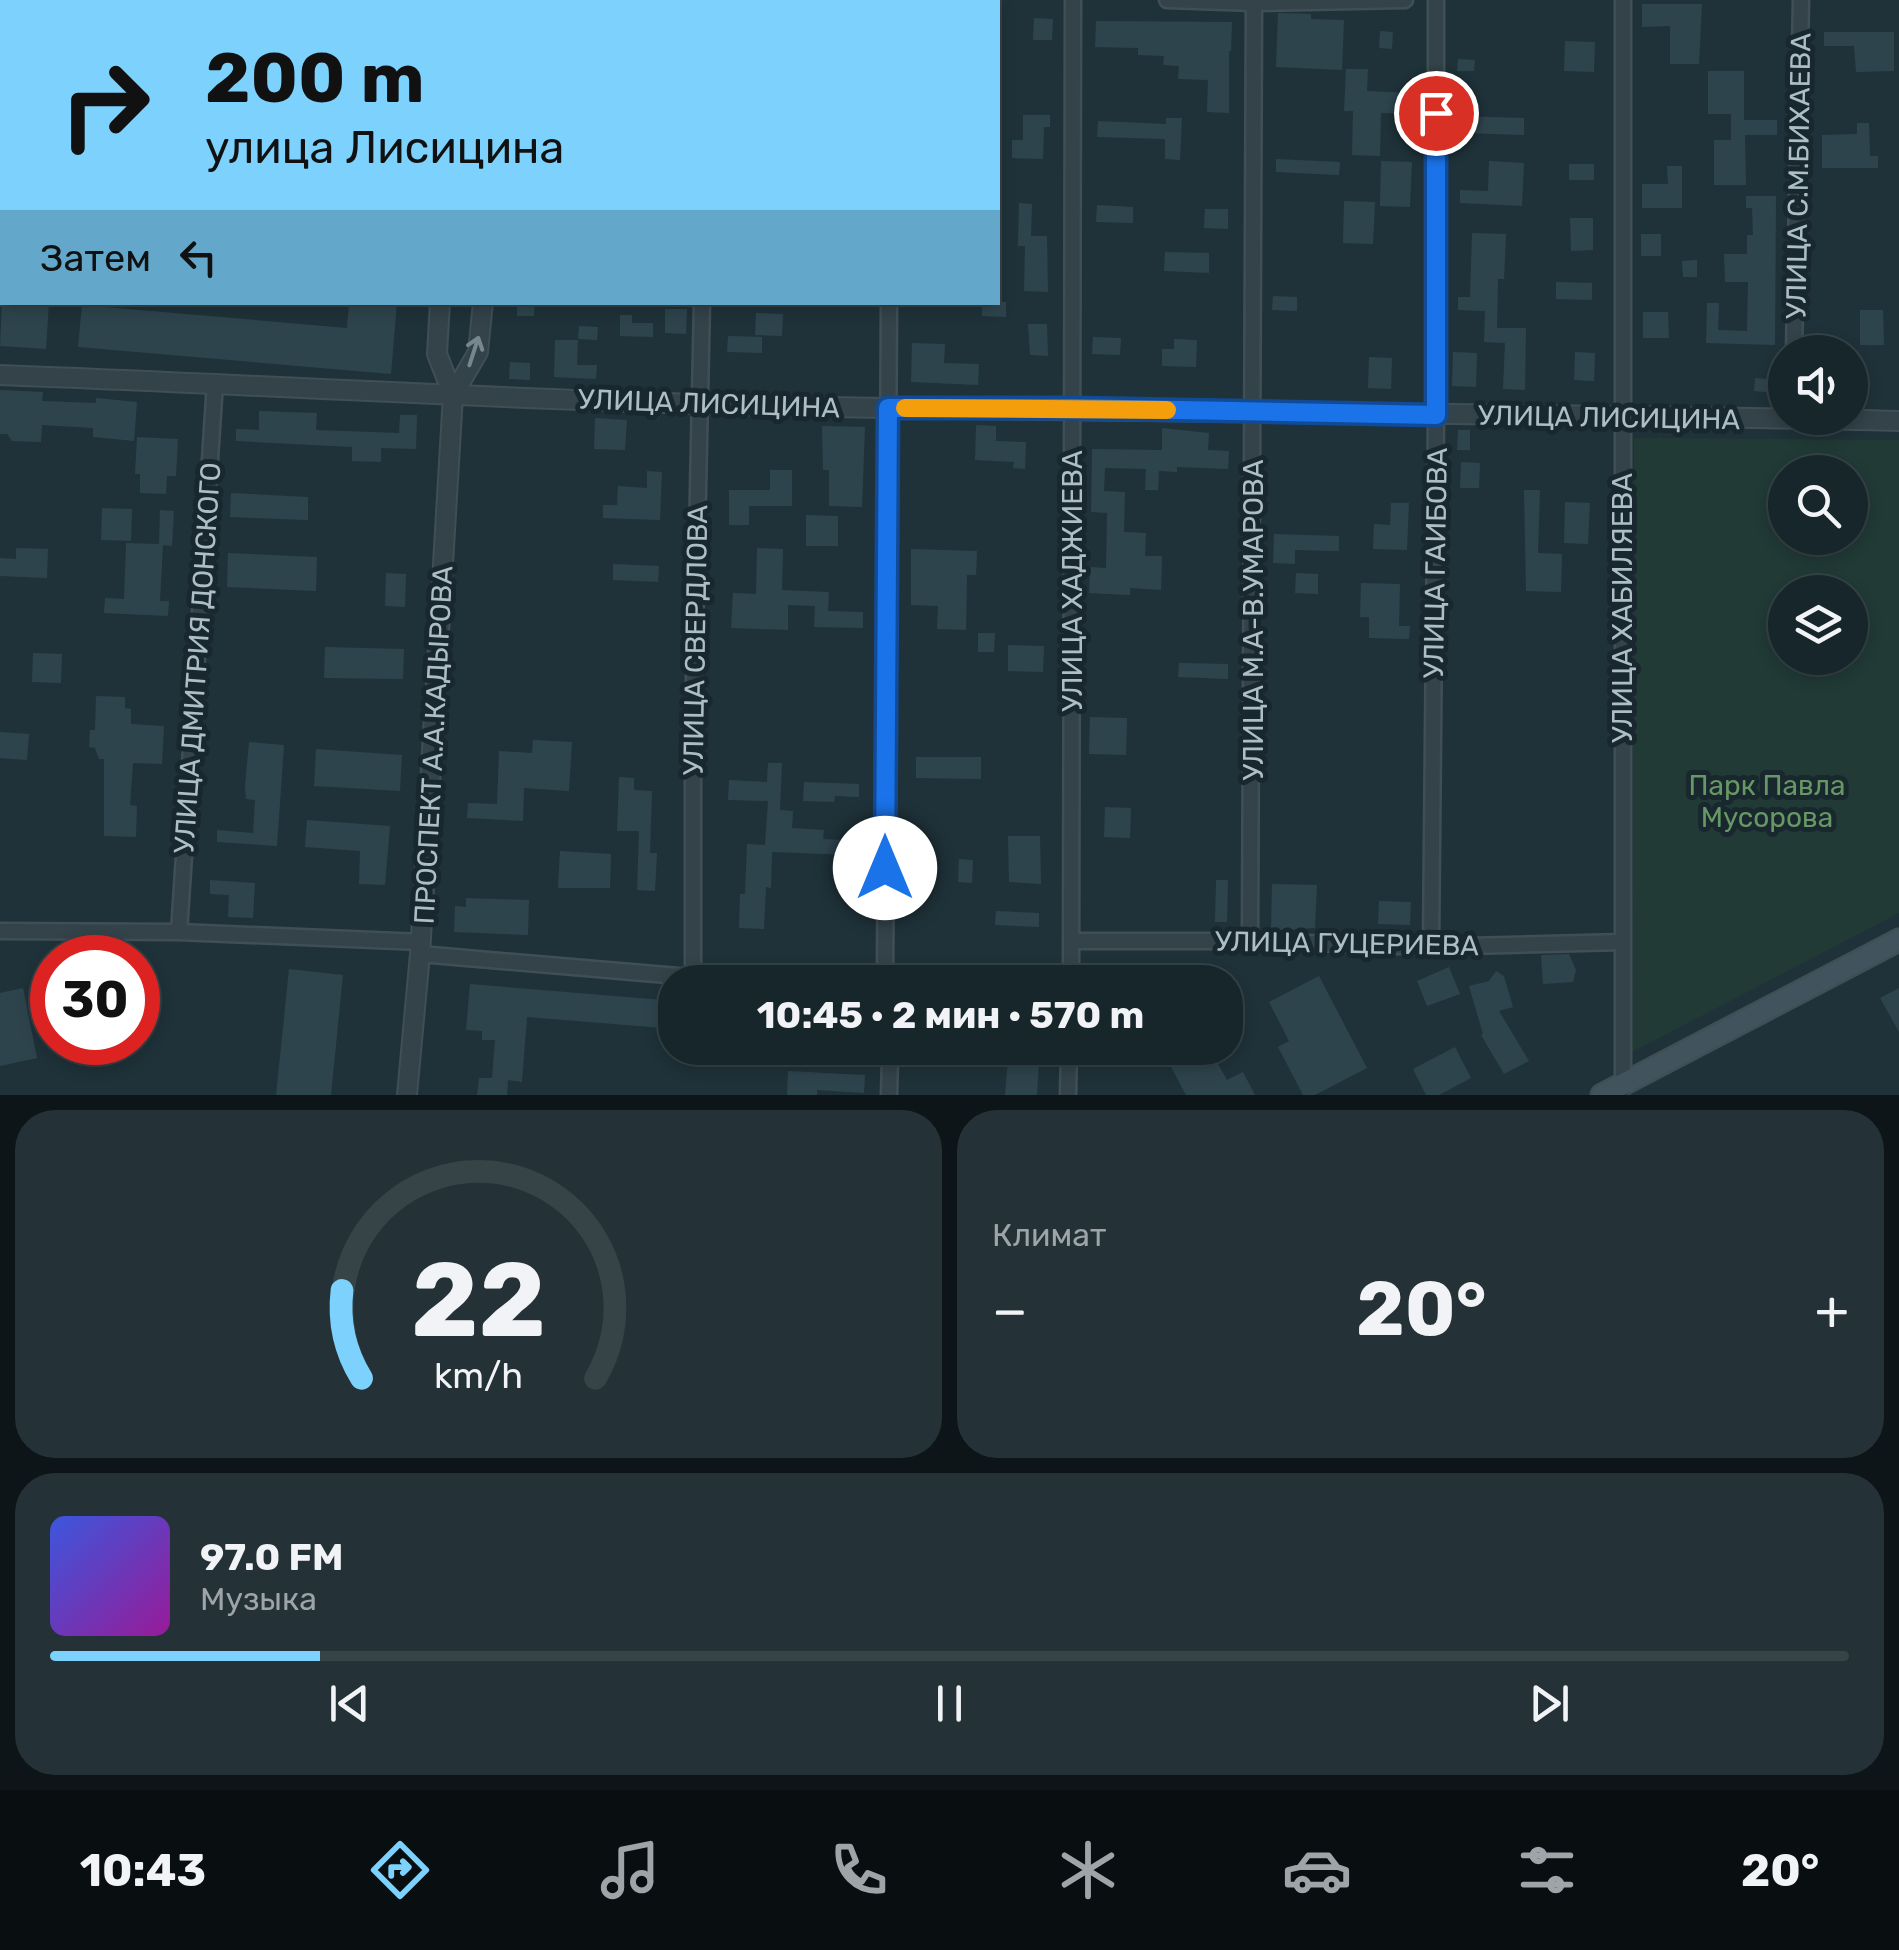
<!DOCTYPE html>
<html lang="ru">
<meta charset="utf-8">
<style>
body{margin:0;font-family:Rubik,sans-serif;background:#243237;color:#f1f3f6;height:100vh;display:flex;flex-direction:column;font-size:38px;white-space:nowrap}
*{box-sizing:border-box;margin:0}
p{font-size:32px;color:#9ea5a9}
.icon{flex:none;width:55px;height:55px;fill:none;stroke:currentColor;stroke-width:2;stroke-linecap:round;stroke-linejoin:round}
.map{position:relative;height:1095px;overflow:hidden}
.details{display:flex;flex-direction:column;gap:15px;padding:15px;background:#0d1518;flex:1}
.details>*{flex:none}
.guide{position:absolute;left:0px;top:0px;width:1000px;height:305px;box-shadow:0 5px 15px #0003,0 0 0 2px #364347;background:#7cd2fd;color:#111;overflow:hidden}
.buttons{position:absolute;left:1768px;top:335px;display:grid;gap:20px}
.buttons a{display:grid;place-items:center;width:100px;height:100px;border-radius:50%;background:#17262b;box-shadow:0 5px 15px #0003,0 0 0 2px #364347;font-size:50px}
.speed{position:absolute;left:30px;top:935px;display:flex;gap:20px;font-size:50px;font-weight:700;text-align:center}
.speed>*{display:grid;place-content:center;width:130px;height:130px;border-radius:50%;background:#17262b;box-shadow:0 5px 15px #0003,0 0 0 2px #364347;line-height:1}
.speed .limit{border:15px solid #d22;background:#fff;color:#111}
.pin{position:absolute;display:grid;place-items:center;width:85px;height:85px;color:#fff;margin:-42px;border:5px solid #fff;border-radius:50%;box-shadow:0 2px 10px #0007}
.me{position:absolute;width:110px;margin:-55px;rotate:0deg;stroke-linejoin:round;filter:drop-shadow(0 0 8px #0008)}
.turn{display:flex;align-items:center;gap:35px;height:210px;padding:0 40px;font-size:45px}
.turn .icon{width:130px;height:130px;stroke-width:2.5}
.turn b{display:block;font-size:70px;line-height:85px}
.then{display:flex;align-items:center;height:95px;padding:0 40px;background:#0003;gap:20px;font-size:38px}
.big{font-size:75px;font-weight:700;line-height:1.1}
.details .tile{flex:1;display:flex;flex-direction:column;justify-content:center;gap:15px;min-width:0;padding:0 35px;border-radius:40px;background:#243237}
.details .dial{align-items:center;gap:0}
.dial svg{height:260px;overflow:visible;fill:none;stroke:#364347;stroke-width:7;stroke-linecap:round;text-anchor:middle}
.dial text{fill:#f1f3f6;stroke:none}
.song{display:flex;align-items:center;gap:30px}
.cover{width:120px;height:120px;border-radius:15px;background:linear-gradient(135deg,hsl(230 70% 55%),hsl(300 70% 35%))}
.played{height:10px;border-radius:5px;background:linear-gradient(90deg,#7cd2fd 15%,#364347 15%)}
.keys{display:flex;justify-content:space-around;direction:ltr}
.heat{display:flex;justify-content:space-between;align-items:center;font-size:55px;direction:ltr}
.details .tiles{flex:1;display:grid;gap:15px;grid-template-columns:1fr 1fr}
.tile:last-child{grid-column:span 2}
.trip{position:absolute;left:658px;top:965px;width:585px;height:100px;border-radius:40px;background:#17262b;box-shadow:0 5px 15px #0003,0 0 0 2px #364347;font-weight:700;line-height:100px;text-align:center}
.tabs{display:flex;height:160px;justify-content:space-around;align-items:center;background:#090f11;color:#9ea5a9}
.tabs .icon{width:70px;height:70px}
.tabs .selected{color:#7cd2fd}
.tabs b{font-size:45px;color:#f1f3f6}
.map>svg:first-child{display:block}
.green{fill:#213a36;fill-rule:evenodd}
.building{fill:#2e444d}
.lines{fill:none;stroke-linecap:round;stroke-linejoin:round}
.minor-casing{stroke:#404f56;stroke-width:19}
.tertiary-casing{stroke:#404f56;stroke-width:22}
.secondary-casing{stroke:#404f56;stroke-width:25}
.minor{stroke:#334349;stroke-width:14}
.tertiary{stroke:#334349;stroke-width:18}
.secondary{stroke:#41535d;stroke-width:20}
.oneway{stroke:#76878e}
.route-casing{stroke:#114b97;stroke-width:25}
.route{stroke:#1a73e8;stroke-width:18}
.slow{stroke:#f59e0b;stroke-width:18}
.labels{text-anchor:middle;stroke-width:10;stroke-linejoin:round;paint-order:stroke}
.street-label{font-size:28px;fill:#adbec6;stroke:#19272e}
.park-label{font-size:28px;fill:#679864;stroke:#19272e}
</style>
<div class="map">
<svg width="1899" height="1095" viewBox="0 0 1899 1095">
<rect width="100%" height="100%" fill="#1f3239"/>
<path class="green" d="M 1634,438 L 1899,440 L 1899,913 L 1632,1052 ZM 1785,472 L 1850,472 L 1850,538 L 1785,538 ZM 1785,592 L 1850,592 L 1850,658 L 1785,658 Z"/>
<path class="building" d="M 1642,4 L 1702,4 L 1699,64 L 1670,64 L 1670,26 L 1642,27 Z
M 1278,13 L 1311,14 L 1311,19 L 1344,20 L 1342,70 L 1276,67 Z
M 1034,18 L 1053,19 L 1052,40 L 1033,40 Z
M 1096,21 L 1232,22 L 1231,51 L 1229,51 L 1229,113 L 1207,112 L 1208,80 L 1178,79 L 1179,66 L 1163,65 L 1164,56 L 1138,55 L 1138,48 L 1095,47 Z
M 1380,31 L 1393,32 L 1392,49 L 1379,48 Z
M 1824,32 L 1894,32 L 1894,71 L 1856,72 L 1854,46 L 1824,46 Z
M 1565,41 L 1595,42 L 1594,72 L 1564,71 Z
M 1458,59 L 1475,60 L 1474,71 L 1457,71 Z
M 1346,69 L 1368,69 L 1367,91 L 1411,93 L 1410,114 L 1381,113 L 1380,156 L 1352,155 L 1353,111 L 1344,111 Z
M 1708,71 L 1744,71 L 1744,120 L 1777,120 L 1777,135 L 1745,135 L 1746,185 L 1714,185 L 1714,140 L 1731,140 L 1731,114 L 1708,114 Z
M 1023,115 L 1050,115 L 1050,127 L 1044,127 L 1043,159 L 1012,158 L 1012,140 L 1023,140 Z
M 1460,116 L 1524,118 L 1524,135 L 1460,133 Z
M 1166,118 L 1182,118 L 1180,160 L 1165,159 L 1165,139 L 1097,137 L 1098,121 L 1166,124 Z
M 1857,123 L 1869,123 L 1870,156 L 1878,156 L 1878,168 L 1822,168 L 1822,135 L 1857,134 Z
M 1276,159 L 1340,162 L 1339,175 L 1276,172 Z
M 1381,161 L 1412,162 L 1410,207 L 1380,206 Z
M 1489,161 L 1524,163 L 1522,206 L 1460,203 L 1460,190 L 1488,191 Z
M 1569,164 L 1594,164 L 1594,180 L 1569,180 Z
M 1667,166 L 1682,166 L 1682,208 L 1642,208 L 1642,184 L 1668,184 Z
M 1746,196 L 1776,196 L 1775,345 L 1706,343 L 1707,303 L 1719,303 L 1718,330 L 1747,331 L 1748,282 L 1725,282 L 1724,254 L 1747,254 L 1747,235 L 1753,235 L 1752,208 L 1746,208 Z
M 1344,201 L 1375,202 L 1373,244 L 1343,243 Z
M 1019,203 L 1032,204 L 1031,236 L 1047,236 L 1048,292 L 1024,291 L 1025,246 L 1018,246 Z
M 1097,205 L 1133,207 L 1133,223 L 1096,222 Z
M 1205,209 L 1228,209 L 1228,229 L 1204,228 Z
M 1570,218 L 1593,218 L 1593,250 L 1571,251 Z
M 1472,233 L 1506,234 L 1504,279 L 1498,279 L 1497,328 L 1526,328 L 1525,390 L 1503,389 L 1505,343 L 1484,342 L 1485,311 L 1458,310 L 1458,297 L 1470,297 Z
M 1641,234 L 1661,234 L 1661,256 L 1641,256 Z
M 1165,252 L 1209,253 L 1209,273 L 1164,271 Z
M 1697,260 L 1697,277 L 1683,277 L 1682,261 Z
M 1556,282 L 1592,283 L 1592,300 L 1556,299 Z
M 1273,296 L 1297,297 L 1297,311 L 1272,310 Z
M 2,302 L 49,302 L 46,349 L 0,346 Z
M 349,302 L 397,302 L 391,374 L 78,347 L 82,305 L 347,328 Z
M 517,302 L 535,302 L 534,316 L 517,316 Z
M 982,302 L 1006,302 L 1006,317 L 982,316 Z
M 665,309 L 687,309 L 686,334 L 665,333 Z
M 1860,310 L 1883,310 L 1884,345 L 1860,345 Z
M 1643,312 L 1668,312 L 1669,338 L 1643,338 Z
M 756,313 L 783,314 L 782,336 L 755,335 Z
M 620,315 L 632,315 L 632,323 L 653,323 L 653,337 L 620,336 Z
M 1028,324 L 1047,324 L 1048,356 L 1030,355 Z
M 579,326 L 598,327 L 597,340 L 578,339 Z
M 728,336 L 762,337 L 762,353 L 727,352 Z
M 1093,337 L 1121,338 L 1120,355 L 1092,354 Z
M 1174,339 L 1197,340 L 1196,367 L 1162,366 L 1162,349 L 1174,349 Z
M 555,340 L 578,340 L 577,365 L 597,365 L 596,379 L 554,377 Z
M 912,343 L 945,344 L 944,363 L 979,364 L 978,385 L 911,382 Z
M 1453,352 L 1477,353 L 1476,387 L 1452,386 Z
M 1575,352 L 1595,353 L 1594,381 L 1574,380 Z
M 1369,357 L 1392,358 L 1391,389 L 1368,388 Z
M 510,362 L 530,363 L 530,380 L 509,379 Z
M 1755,378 L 1776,380 L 1775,393 L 1754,391 Z
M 0,390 L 43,392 L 42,401 L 96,403 L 96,398 L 137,402 L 134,441 L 93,437 L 93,428 L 42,425 L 41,442 L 12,441 L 7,434 L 0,434 Z
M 259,411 L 317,413 L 316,430 L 399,433 L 400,415 L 417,415 L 416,449 L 381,448 L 381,462 L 352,461 L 352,447 L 236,441 L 236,429 L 259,430 Z
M 595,418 L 627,420 L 625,450 L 594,449 Z
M 976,425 L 996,426 L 996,441 L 1026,442 L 1025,469 L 1013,468 L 1014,462 L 975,460 Z
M 822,426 L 865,427 L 862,507 L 829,506 L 829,470 L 823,470 Z
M 1162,428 L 1209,433 L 1208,450 L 1229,451 L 1228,469 L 1177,467 L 1177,472 L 1159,471 L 1158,490 L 1145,490 L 1146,469 L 1105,468 L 1104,491 L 1125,492 L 1124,532 L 1146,533 L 1145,556 L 1162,556 L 1161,590 L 1130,588 L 1130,595 L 1089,593 L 1090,567 L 1106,568 L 1107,513 L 1091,512 L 1092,449 L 1162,450 Z
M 1458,430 L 1470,430 L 1470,450 L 1457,450 Z
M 137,437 L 178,439 L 176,476 L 167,476 L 166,494 L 140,493 L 140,474 L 135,474 Z
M 1461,462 L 1480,463 L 1479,488 L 1460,488 Z
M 770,470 L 792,470 L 792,506 L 749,506 L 749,525 L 729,525 L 729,490 L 770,490 Z
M 647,471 L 662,472 L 660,520 L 603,518 L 603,505 L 617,505 L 618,486 L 647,488 Z
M 1524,490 L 1540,490 L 1538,553 L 1562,554 L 1561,592 L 1526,591 Z
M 231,493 L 308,497 L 308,520 L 230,517 Z
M 1565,502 L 1590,503 L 1588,544 L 1564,543 Z
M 1391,503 L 1409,503 L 1407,550 L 1373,549 L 1374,524 L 1390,525 Z
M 102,508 L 132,509 L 131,541 L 101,540 Z
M 160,510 L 174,511 L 172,546 L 163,545 L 160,601 L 169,601 L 168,616 L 104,613 L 105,598 L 124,599 L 126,543 L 159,544 Z
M 806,515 L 838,516 L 838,546 L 806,546 Z
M 1274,534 L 1339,536 L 1339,551 L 1295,550 L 1295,564 L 1273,563 Z
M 16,548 L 48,549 L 47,578 L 0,576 L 0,558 L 16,559 Z
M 757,548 L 783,549 L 782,590 L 829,592 L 828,611 L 863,612 L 863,628 L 814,627 L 815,606 L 788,605 L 788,630 L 731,628 L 733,593 L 756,594 Z
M 911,549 L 977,551 L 976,575 L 967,575 L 966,630 L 937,629 L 938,606 L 911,605 Z
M 228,553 L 317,557 L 316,591 L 227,587 Z
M 613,564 L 659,566 L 658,582 L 613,580 Z
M 386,573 L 406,574 L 405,607 L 385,606 Z
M 1296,573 L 1318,574 L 1318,594 L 1295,593 Z
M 1361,583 L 1400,584 L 1399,626 L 1410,626 L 1409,639 L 1369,638 L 1369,617 L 1360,617 Z
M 978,633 L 995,633 L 994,652 L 978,652 Z
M 1008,645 L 1044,646 L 1043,672 L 1008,671 Z
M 325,647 L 404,649 L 403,679 L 324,678 Z
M 33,653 L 62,654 L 61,683 L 32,682 Z
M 1179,663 L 1228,664 L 1228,679 L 1178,677 Z
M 96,696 L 125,697 L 125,708 L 131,709 L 131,724 L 164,726 L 162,764 L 133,763 L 130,805 L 137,806 L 136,837 L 104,836 L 104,759 L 99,759 L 95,748 L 89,747 L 90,730 L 95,730 Z
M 1090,717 L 1127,718 L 1126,755 L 1089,754 Z
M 0,732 L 29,734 L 27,760 L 0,758 Z
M 533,740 L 572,742 L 569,791 L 524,788 L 523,821 L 467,818 L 468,803 L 497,804 L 499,751 L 532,753 Z
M 249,742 L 284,745 L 277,846 L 217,842 L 217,830 L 253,833 L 255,800 L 246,799 L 245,786 Z
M 316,749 L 402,755 L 400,791 L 314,786 Z
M 916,757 L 981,757 L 981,779 L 916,778 Z
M 768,763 L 782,763 L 780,810 L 793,811 L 792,828 L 824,830 L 823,839 L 849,840 L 850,831 L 861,831 L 861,876 L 850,875 L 851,855 L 772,852 L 771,888 L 766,887 L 764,929 L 739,928 L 740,894 L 745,894 L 747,844 L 765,845 L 768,801 L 728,800 L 729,780 L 767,782 Z
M 619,777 L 634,778 L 634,790 L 652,791 L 650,853 L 657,853 L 655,891 L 637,890 L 639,831 L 617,831 Z
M 804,782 L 859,784 L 859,797 L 835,796 L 834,802 L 803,801 Z
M 1105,807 L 1131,808 L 1130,838 L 1104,837 Z
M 307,820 L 390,826 L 385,885 L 359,884 L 360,851 L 305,847 Z
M 1008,836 L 1040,836 L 1041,884 L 1009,882 Z
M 560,851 L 611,854 L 610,888 L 558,888 Z
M 959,859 L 973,860 L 972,883 L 958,882 Z
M 210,880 L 255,883 L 253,918 L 228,917 L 229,895 L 210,894 Z
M 1216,880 L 1228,880 L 1227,922 L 1215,922 Z
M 1272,884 L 1317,885 L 1315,928 L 1271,931 Z
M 466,898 L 529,900 L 528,935 L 454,932 L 455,906 L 466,907 Z
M 1379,901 L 1411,902 L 1410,925 L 1378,924 Z
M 996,911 L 1039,913 L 1039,927 L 995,925 Z
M 1569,954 L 1576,970 L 1573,982 L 1543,984 L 1541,955 Z
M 1092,965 L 1105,965 L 1105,982 L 1092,982 Z
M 1449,967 L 1460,994 L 1427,1006 L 1417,981 Z
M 289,969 L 343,975 L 331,1095 L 276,1095 Z
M 1496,971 L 1504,976 L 1513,1007 L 1499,1011 L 1529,1061 L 1504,1074 L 1481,1035 L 1483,1034 L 1469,986 L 1489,981 Z
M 1319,976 L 1367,1068 L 1315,1095 L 1303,1095 L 1278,1047 L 1289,1041 L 1269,1002 Z
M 470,984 L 675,1001 L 675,1029 L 527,1017 L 522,1082 L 508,1080 L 507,1095 L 477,1095 L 479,1078 L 492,1078 L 495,1040 L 482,1040 L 482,1031 L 466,1030 Z
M 23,988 L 37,1058 L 0,1066 L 0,993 Z
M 1899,988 L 1899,1032 L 1880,998 Z
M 1455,1047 L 1471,1078 L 1439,1095 L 1426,1095 L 1413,1069 Z
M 1009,1048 L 1040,1048 L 1037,1095 L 1005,1095 Z
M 1091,1048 L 1120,1048 L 1119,1067 L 1090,1066 Z
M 1161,1048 L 1209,1048 L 1227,1080 L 1243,1072 L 1255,1095 L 1186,1095 Z
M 788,1071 L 865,1075 L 864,1093 L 817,1090 L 817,1095 L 787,1095 Z"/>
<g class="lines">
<g class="minor-casing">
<path id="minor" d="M 1167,0 L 1254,3 L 1405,0
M 13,2 L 13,0
M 711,2 L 711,0
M 894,2 L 894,0
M 0,135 L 2,110
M 1794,352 L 1801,0
M 0,931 L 179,932 L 421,942
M 179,932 L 215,383
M 1071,941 L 1250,941 L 1431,947 L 1623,942
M 1250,941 L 1254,0
M 1431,947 L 1436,415 L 1436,0
M 420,954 L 749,982
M 693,979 L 693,726 L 702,302
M 885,982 L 889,302
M 1071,982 L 1073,0
M 1623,1089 L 1623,0
M 889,1095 L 890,1059
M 1068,1095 L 1069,1048"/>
</g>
<g class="tertiary-casing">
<path id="tertiary" d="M 459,2 L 459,0
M 511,2 L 511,0
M 0,375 C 296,386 591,405 887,408 C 1224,413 1562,413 1899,421
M 453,395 L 478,352 L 483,302
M 407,1095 L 420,954 L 453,395 L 437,354 L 440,302"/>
</g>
<g class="secondary-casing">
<path id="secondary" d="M 1602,1095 L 1899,940"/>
</g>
<use href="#minor" class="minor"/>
<use href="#tertiary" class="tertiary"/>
<use href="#secondary" class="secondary"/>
</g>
<defs><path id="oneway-shaft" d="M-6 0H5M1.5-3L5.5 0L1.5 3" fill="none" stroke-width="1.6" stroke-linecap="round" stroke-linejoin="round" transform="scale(2.5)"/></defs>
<use class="oneway" href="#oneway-shaft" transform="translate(474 351) rotate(-72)"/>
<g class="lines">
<g class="route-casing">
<path id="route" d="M 885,868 L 888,408 L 1072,408 L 1436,415 L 1436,113"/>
</g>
<use href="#route" class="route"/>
<path class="slow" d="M 905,408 L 1167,410"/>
</g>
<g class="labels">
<g class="street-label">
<text transform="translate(1798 176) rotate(-89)" y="10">УЛИЦА С.М.БИХАЕВА</text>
<text transform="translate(709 403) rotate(2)" y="10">УЛИЦА ЛИСИЦИНА</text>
<text transform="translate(1609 417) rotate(1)" y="10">УЛИЦА ЛИСИЦИНА</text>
<text transform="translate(1435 563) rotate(-89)" y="10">УЛИЦА ГАИБОВА</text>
<text transform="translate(1072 581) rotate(-90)" y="10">УЛИЦА ХАДЖИЕВА</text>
<text transform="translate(1622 608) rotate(-90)" y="10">УЛИЦА ХАБИЛЯЕВА</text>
<text transform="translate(1253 620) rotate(-90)" y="10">УЛИЦА М.А-В.УМАРОВА</text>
<text transform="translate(695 640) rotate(-89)" y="10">УЛИЦА СВЕРДЛОВА</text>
<text transform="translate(197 658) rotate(-86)" y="10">УЛИЦА ДМИТРИЯ ДОНСКОГО</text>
<text transform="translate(433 745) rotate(-87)" y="10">ПРОСПЕКТ А.А.КАДЫРОВА</text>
<text transform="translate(1347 943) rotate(1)" y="10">УЛИЦА ГУЦЕРИЕВА</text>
</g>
<g class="park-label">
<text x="1767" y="795">Парк Павла<tspan x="1767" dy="32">Мусорова</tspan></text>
</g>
</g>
</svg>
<div class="buttons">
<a><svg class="icon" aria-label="sound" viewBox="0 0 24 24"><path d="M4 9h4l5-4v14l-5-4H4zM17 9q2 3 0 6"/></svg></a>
<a><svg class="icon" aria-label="search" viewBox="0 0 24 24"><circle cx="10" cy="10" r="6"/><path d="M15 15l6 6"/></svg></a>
<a><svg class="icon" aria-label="layers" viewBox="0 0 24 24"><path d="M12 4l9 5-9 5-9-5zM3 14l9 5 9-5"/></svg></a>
</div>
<div class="speed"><div class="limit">30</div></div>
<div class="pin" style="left:1436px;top:113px;background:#d93025"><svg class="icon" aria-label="arrive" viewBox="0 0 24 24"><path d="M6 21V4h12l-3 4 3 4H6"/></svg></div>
<svg class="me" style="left:885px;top:868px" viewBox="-20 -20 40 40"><circle r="19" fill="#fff"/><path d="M0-13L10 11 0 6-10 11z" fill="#1a73e8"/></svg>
<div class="trip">10:45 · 2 мин · 570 m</div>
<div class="guide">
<div class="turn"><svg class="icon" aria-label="right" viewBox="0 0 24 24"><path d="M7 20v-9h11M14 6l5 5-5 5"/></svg><div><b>200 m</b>улица Лисицина</div></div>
<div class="then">Затем<svg class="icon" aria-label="left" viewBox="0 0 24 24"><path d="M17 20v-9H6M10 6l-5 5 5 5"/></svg></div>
</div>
</div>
<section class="details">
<div class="tiles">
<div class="tile dial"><svg viewBox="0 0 100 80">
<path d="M14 69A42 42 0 1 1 86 69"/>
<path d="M14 69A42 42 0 0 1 8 42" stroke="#7cd2fd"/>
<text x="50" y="56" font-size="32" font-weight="700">22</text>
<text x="50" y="72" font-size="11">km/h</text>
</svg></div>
<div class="tile"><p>Климат</p>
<div class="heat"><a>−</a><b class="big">20°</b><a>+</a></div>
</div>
<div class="tile">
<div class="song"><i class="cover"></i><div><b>97.0 FM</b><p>Музыка</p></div></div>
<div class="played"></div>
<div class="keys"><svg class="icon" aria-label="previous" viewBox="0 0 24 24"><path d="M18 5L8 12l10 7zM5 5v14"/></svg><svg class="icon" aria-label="pause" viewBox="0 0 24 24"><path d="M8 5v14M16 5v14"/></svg><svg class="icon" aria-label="next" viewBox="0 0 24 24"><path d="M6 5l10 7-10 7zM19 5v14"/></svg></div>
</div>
</div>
</section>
<nav class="tabs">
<b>10:43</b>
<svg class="icon selected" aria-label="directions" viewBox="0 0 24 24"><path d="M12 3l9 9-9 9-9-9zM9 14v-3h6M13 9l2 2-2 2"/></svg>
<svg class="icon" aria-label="music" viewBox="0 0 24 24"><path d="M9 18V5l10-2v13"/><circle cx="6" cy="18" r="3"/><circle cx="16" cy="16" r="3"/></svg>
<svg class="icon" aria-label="phone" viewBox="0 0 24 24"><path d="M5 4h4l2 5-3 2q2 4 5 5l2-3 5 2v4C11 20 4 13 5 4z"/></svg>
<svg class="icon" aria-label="climate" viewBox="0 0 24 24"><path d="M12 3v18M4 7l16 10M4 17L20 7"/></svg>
<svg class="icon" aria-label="car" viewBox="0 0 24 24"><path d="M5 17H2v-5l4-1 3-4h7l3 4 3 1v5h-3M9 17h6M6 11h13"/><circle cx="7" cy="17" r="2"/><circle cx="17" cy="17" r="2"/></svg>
<svg class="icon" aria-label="filters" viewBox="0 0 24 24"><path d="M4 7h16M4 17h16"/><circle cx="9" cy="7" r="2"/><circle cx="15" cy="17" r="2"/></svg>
<b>20°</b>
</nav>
